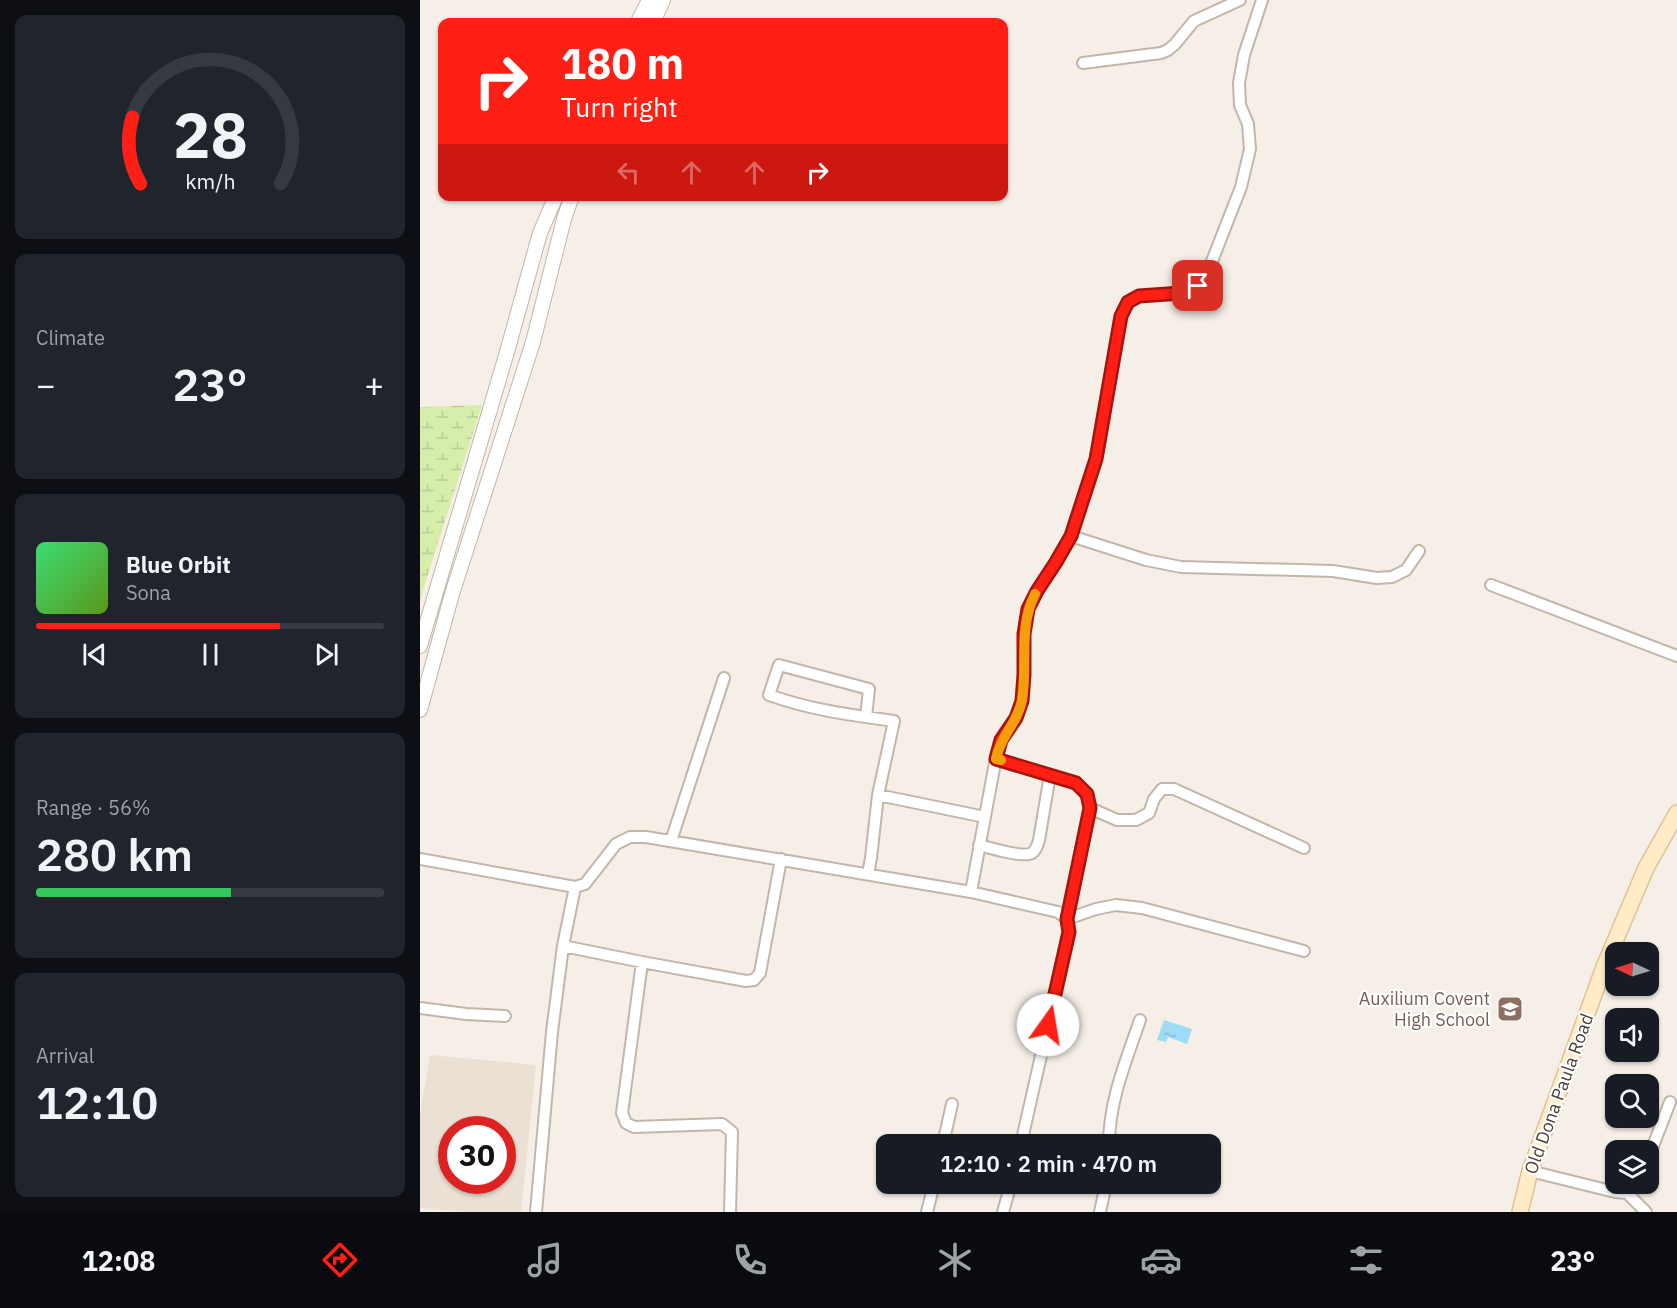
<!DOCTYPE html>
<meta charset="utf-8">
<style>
body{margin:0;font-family:"IBM Plex Sans",sans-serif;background:#20242c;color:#f1f3f6;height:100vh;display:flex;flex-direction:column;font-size:22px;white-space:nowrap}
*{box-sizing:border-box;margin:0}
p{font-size:20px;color:#9ea1a6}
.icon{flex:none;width:33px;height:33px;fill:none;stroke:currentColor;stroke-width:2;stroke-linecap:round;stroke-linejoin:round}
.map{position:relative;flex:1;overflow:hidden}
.side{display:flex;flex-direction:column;gap:15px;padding:15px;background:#0d0f14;width:420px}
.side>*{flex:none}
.top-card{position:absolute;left:18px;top:18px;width:570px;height:183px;border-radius:12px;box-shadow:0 2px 4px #0004;background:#ff1f14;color:#fff;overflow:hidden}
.needle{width:39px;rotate:274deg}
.controls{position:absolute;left:1185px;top:942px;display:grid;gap:12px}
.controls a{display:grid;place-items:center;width:54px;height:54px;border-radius:12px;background:#171b24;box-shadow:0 2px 4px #0004;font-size:30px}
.speed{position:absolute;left:18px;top:1116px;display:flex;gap:12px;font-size:30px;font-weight:700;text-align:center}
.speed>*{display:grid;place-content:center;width:78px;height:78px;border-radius:50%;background:#171b24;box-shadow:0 2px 4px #0004;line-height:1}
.speed .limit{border:9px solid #d22;background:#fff;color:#111}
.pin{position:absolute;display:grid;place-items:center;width:51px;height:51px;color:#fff;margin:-26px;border-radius:12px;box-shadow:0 3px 9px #0006}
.me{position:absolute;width:66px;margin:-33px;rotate:13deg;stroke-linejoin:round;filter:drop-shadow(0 0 4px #0008)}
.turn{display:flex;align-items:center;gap:21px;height:126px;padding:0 24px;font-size:27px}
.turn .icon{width:78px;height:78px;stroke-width:2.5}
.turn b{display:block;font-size:42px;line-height:51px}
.lanes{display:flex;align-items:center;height:57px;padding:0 24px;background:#0003;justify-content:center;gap:30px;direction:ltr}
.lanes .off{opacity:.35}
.big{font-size:45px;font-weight:600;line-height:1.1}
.side .widget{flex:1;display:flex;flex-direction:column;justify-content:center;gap:9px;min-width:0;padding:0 21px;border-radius:12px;background:#20242c}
.side .dial{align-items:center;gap:0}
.dial svg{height:156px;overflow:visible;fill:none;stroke:#363941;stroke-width:7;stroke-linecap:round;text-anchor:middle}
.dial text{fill:#f1f3f6;stroke:none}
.song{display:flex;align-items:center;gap:18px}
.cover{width:72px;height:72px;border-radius:9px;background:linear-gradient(135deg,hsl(140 70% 55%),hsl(90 70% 35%))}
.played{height:6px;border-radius:3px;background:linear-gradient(90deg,#ff1f14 70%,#363941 70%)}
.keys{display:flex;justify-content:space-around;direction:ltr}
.heat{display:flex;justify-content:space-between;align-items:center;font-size:33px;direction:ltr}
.charge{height:9px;border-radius:4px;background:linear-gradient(90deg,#34c759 56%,#363941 0)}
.trip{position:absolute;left:456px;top:1134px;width:345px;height:60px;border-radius:12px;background:#171b24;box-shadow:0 2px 4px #0004;font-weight:600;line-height:60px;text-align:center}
.menu{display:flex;height:96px;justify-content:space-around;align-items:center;background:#090b0e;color:#9ea1a6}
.menu .icon{width:42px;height:42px}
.menu .on{color:#ff1f14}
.menu b{font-size:27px;color:#f1f3f6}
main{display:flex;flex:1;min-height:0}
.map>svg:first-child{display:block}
.residential{fill:#eae1d4;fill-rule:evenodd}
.wetland{fill:url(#wetland-marsh)}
.water{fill:url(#water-ripples)}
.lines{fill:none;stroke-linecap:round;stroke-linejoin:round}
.minor-casing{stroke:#c2b6a8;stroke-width:14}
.tertiary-casing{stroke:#c2b6a8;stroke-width:16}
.secondary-casing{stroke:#dec293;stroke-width:18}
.minor{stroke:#fff;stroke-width:10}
.tertiary{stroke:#fff;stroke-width:14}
.secondary{stroke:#ffecc7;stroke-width:15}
.route-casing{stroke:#a6140d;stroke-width:15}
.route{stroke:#ff1f14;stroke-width:10}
.slow{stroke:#f59e0b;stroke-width:10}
.labels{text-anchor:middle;stroke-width:4.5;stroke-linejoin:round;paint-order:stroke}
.education-label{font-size:18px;fill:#785e54;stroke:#fff;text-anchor:end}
.street-label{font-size:18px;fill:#493f35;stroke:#fff}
</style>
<main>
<section class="side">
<div class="widget dial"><svg viewBox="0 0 100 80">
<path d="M14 69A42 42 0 1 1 86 69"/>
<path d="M14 69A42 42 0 0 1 10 35" stroke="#ff1f14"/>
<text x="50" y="56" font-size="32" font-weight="700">28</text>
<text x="50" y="72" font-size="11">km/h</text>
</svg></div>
<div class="widget"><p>Climate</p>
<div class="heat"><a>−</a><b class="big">23°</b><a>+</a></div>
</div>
<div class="widget">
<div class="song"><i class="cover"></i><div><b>Blue Orbit</b><p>Sona</p></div></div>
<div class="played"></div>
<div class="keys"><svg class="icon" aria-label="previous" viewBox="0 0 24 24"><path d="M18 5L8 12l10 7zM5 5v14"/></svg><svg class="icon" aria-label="pause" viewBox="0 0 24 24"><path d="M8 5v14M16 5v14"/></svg><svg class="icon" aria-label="next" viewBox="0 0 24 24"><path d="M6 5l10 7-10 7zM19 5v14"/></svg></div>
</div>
<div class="widget"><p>Range · 56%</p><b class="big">280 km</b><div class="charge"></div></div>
<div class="widget"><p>Arrival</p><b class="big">12:10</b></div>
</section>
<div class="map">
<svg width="1257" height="1212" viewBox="0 0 1257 1212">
<defs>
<pattern id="wetland-marsh" width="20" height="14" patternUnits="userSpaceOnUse" patternTransform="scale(1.5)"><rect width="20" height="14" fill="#d7eeab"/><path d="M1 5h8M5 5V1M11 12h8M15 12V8" fill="none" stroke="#bacd94"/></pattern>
<pattern id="water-ripples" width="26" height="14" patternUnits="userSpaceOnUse" patternTransform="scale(1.5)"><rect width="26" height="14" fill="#9cdcf8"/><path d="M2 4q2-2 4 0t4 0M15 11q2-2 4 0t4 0" fill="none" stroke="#88bed5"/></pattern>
</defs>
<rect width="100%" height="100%" fill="#f5efe7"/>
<path class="residential" d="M 10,1055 L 116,1065 L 101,1212 L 48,1212 L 0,1208 L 0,1114 ZM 32,1130 L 82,1130 L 82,1180 L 32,1180 Z"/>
<path class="wetland" d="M 62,405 L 3,590 L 0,602 L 0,407 Z"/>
<path class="water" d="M 744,1020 L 772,1029 L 767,1044 L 748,1037 L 746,1042 L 737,1040 Z"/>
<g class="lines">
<g class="minor-casing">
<path id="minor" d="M 663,63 L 741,53 L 748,50 L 755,44 L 774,21 L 820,0
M 651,536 L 726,560 L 761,567 L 913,571 L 957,578 L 972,577 L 986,570 L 999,551
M 1071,585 L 1257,656
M 446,717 L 449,689 L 359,665 L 349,695 C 391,710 430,715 474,721 L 458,795 L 451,858 L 448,874
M 576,759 L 656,783 L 667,794 L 670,808 L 647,919 L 676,909 L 696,905 L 722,908 L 884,951
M 458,795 L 565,817
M 670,808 L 697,820 L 716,820 L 729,813 L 734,799 L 742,789 L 754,789 L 884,848
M 251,841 L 304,678
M 559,845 C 570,848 604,858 612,853 C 616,850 618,844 619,840 L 630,775
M 0,859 L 155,887 L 165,884 L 196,844 L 210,837 L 226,837 L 551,892
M 143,946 L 222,962 L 326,981 L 334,980 L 340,973 L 361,859
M 222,962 L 202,1113 L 206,1123 L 214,1127 L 302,1124 L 312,1132 L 310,1212
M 0,1008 L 46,1014 L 85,1016
M 523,1144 L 532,1104
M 601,1144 L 649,932 L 647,919 L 638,912 L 551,892 L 577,752 L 581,740 L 596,718 L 602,701 L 604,675 L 604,634 L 608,609 L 617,591 L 636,563 L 651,536 L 676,459 L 701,316 L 708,302 L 719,296 L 762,293 L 778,286 L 787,274 L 821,187 L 830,149 L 828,124 L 820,105 L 819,83 L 824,55 L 842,0
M 689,1144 C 689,1101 706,1061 720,1020
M 1228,1159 L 1250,1102
M 1110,1171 L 1195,1192 L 1207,1193 L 1219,1184
M 1207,1193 L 1226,1212
M 116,1212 L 132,1032 L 143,946 L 155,887
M 507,1212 L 514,1184
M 583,1212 L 591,1184
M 680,1212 L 686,1184"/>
</g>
<g class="tertiary-casing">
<path id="tertiary" d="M 218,22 L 229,0
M 233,22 L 243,0
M 0,646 L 87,352 L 120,233 L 136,196
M 0,710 L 32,594 L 113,342 L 144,219 L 152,196"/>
</g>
<g class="secondary-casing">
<path id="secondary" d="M 1100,1212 L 1110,1171 L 1184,967 L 1226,868 L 1257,813"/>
</g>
<use href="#minor" class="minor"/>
<use href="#tertiary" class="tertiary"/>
<use href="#secondary" class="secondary"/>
</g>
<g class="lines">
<g class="route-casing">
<path id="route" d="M 628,1025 L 649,932 L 647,919 L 670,808 L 667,794 L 656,783 L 576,759 L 581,740 L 596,718 L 602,701 L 604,675 L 604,634 L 608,609 L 617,591 L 636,562 L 651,536 L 676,459 L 701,316 L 708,302 L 719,296 L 762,293 L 778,286"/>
</g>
<use href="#route" class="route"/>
<path class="slow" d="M 581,760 L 576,759 C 580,736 598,723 602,700 C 608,663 598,628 615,594"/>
</g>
<defs>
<g id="school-square" transform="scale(1.35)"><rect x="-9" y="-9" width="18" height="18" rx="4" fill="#8d6e63" stroke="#fff"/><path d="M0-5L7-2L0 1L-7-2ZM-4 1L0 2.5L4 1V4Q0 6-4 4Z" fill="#fff"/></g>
</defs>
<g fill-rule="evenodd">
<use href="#school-square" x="1090" y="1009"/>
</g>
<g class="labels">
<g class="education-label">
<text x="1070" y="1005">Auxilium Covent<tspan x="1070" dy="21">High School</tspan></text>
</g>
<g class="street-label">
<text transform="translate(1139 1094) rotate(-70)" y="6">Old Dona Paula Road</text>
</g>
</g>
</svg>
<div class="controls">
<a><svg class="needle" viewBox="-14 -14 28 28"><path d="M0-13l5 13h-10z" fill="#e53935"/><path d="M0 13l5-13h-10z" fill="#9ea1a6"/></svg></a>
<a><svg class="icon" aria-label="sound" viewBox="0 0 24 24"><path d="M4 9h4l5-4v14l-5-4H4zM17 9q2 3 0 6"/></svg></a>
<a><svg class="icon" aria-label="search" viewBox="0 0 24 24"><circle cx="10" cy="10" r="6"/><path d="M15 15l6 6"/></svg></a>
<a><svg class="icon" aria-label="layers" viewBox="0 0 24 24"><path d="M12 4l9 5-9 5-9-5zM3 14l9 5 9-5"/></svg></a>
</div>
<div class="speed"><div class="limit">30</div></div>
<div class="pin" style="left:778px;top:286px;background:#d93025"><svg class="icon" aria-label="arrive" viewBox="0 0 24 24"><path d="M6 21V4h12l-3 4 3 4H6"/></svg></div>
<svg class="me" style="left:628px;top:1025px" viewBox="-20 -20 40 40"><circle r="19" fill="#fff"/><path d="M0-13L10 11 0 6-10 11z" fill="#ff1f14"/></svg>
<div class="trip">12:10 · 2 min · 470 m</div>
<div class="top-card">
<div class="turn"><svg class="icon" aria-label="right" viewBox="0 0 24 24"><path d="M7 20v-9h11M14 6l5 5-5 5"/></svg><div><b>180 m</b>Turn right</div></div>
<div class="lanes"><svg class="icon off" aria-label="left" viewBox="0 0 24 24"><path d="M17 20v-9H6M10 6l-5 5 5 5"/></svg><svg class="icon off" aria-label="ahead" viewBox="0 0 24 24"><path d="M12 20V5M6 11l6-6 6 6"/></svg><svg class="icon off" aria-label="ahead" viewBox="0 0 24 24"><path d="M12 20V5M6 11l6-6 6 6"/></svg><svg class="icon" aria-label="right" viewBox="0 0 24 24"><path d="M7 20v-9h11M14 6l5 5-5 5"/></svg></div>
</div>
</div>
</main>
<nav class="menu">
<b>12:08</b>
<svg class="icon on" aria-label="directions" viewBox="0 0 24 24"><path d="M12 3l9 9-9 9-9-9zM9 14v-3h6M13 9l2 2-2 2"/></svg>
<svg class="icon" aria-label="music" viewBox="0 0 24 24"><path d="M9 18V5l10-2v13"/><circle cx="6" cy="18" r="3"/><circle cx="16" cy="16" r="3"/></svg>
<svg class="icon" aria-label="phone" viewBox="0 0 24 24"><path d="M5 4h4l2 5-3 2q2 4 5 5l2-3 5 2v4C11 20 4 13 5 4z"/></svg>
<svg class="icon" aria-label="climate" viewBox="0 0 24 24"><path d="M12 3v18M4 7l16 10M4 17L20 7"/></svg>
<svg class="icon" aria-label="car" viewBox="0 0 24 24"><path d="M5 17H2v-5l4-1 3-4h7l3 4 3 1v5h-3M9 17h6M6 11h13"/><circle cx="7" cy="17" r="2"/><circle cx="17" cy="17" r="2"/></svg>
<svg class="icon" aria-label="filters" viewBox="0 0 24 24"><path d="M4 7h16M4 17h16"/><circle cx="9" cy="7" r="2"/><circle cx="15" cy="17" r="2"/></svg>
<b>23°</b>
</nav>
